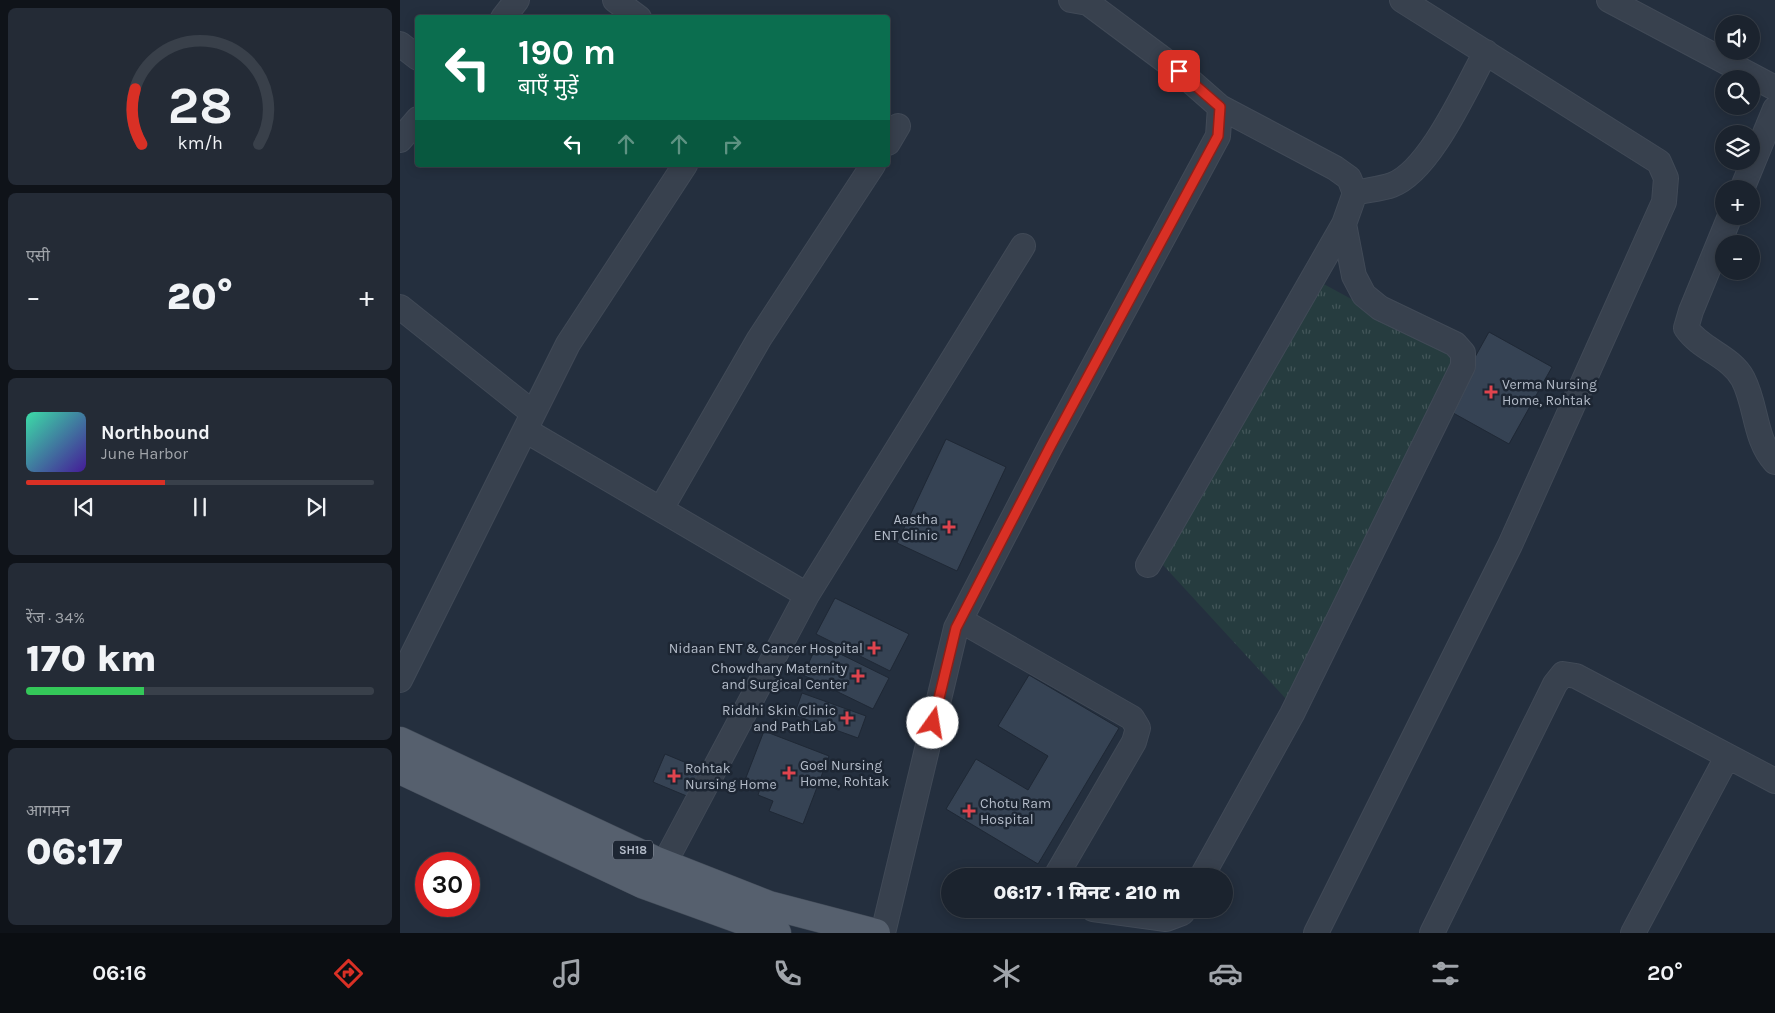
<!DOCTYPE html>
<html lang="hi">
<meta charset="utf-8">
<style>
body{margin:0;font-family:Karla,"Noto Sans Devanagari",sans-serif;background:#242b36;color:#f1f3f6;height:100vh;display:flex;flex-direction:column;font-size:19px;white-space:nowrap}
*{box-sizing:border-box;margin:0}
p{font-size:16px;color:#a0a4aa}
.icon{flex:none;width:28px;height:28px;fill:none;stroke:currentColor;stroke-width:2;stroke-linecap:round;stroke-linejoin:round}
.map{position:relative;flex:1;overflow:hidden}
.drawer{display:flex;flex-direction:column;gap:8px;padding:8px;background:#0f1319;width:400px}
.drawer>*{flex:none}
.banner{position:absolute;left:15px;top:15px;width:475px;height:152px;border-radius:5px;box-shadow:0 2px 12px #0003,0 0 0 1px #39404a;background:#0b6e4f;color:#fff;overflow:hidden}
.fabs{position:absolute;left:1315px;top:15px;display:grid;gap:10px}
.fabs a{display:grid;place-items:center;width:45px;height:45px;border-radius:50%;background:#1b232e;box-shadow:0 2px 12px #0003,0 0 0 1px #39404a;font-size:25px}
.speed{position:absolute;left:15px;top:852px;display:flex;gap:10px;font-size:25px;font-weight:700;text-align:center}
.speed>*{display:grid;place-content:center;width:65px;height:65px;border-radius:50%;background:#1b232e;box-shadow:0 2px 12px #0003,0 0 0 1px #39404a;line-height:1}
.speed .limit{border:8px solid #d22;background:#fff;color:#111}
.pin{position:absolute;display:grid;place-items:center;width:42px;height:42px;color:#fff;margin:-21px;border-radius:10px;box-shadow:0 2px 8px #0006}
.me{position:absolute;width:55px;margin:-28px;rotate:13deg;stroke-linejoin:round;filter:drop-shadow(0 0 4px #0008)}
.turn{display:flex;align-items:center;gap:18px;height:105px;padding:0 20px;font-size:22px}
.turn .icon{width:65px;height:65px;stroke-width:2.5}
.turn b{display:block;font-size:35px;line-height:42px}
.lanes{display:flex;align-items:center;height:48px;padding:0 20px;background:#0003;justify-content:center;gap:25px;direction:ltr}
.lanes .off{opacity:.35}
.big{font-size:38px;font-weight:800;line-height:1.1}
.drawer .card{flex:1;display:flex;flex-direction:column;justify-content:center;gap:8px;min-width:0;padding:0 18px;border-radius:8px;background:#242b36}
.drawer .dial{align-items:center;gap:0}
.dial svg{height:130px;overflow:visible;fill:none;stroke:#39404a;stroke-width:7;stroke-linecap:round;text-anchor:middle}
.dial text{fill:#f1f3f6;stroke:none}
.song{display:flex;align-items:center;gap:15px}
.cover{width:60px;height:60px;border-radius:8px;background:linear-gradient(135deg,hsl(160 70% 55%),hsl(260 70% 35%))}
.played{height:5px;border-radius:2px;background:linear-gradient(90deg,#d93025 40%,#39404a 40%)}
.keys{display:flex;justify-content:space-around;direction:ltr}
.heat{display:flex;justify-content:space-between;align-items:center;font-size:28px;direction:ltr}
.charge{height:8px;border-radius:4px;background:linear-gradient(90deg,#34c759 34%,#39404a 0)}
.trip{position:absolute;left:541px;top:868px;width:292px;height:50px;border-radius:25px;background:#1b232e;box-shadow:0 2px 12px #0003,0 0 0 1px #39404a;font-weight:800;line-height:50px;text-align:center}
.menu{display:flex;height:80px;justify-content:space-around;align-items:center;background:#0b0e12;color:#a0a4aa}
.menu .icon{width:35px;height:35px}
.menu .selected{color:#d93025}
.menu b{font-size:22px;color:#f1f3f6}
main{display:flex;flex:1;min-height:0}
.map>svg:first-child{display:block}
.park{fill:url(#park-tufts)}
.building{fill:#364354;stroke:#1f2835}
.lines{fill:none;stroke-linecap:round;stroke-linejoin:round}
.minor-casing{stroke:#414a57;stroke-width:26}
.primary-casing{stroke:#414a57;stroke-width:29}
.minor{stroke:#38414e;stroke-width:24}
.primary{stroke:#56606e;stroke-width:28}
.route-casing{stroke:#8d1f18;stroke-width:12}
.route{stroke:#d93025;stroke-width:9}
.health-dot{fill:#e0444e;stroke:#1d2633;stroke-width:2}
.labels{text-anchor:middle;stroke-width:5;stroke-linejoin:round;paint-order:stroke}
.shield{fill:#1d2633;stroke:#878f9c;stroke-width:1}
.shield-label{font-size:12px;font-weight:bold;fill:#b4bcc9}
.poi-label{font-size:14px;fill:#b4bcc9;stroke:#1d2633;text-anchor:start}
</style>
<main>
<section class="drawer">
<div class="card dial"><svg viewBox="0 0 100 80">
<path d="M14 69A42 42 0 1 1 86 69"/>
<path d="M14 69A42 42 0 0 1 10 35" stroke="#d93025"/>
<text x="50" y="56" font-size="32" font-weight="700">28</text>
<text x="50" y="72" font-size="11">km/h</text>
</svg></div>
<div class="card"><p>एसी</p>
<div class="heat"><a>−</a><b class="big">20°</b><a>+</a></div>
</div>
<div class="card">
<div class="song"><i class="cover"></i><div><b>Northbound</b><p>June Harbor</p></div></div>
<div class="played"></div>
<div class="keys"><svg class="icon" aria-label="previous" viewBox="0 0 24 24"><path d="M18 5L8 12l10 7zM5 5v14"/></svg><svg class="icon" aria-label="pause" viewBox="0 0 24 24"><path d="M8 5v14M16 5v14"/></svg><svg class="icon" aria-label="next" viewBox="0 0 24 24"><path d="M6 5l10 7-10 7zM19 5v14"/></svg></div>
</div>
<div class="card"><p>रेंज · 34%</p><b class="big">170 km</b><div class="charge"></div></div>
<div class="card"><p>आगमन</p><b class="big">06:17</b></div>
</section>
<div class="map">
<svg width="1375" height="933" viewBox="0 0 1375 933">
<defs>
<pattern id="park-tufts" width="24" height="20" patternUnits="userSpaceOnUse" patternTransform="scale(1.25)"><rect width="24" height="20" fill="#263c3f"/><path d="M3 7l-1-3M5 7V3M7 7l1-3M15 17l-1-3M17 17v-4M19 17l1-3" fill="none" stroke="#435659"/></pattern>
</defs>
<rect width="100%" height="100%" fill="#242f3e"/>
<path class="park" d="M 909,276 L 1056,356 L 929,617 L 886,699 L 763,565 L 892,299 Z"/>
<path class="building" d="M 1089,332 L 1152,367 L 1109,444 L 1046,409 Z
M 546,439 L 606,467 L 557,571 L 497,543 Z
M 435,598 L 509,634 L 490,671 L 416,634 Z
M 418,643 L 489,678 L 473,709 L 403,675 Z
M 629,675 L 719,728 L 638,864 L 546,809 L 576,759 L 628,790 L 648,756 L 598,726 Z
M 402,693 L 466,716 L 458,738 L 394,715 Z
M 364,731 L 429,756 L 403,824 L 369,811 L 373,801 L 358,795 L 361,786 L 345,780 Z
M 265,754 L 301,769 L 289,797 L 253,782 Z"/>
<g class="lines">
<g class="minor-casing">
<path id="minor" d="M 215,0 L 239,18
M 1209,0 L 1375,88
M 103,18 L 117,0
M 0,44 L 18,58
M 0,140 L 18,119
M 488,143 L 498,126
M 1342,189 L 1375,109
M 955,193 C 967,190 981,189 992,185 C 1030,171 1066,88 1086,52
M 1330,216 L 1291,311 L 1286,328 C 1301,350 1331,356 1343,379 C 1357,406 1354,439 1375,462
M 0,307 L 133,413
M 125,430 L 407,595
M 261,509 L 359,339 L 473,165
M 748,565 L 944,224 L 955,193 L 949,178 L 935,168 L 820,107
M 560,620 L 732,718 L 738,728 L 734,742 L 656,876
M 0,680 L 168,344 L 285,165
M 264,864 L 407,595 L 623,246
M 802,876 L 892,714 L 1063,366 L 1063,353 L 1055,344 L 980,308 L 964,295 L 954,276 L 944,224
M 693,909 L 766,919 L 782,913 L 785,909
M 483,933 L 556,628 L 651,445 L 818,136 L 820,107 L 779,71 L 688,3 L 671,0
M 916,933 L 1110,545 L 1264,202 L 1266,178 L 1259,162 L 1002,0
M 1032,933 L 1155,684 L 1163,674 L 1176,676 L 1375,781
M 1233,933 L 1327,757"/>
</g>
<g class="primary-casing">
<path id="primary" d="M 0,741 L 252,859 L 369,905 L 476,933
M 0,770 L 242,884 L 377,933"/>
</g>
<use href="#minor" class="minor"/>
<use href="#primary" class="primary"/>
</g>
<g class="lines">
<g class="route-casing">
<path id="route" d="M 533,723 L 556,628 L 651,445 L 818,136 L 820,107 L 779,71"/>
</g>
<use href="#route" class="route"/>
</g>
<g class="health-dot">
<path d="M1088.5 384.5h5v5h5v5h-5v5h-5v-5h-5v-5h5z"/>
<path d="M546.5 519.5h5v5h5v5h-5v5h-5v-5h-5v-5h5z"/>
<path d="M471.5 640.5h5v5h5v5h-5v5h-5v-5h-5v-5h5z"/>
<path d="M455.5 668.5h5v5h5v5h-5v5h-5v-5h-5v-5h5z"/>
<path d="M444.5 710.5h5v5h5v5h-5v5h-5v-5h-5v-5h5z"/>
<path d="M386.5 765.5h5v5h5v5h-5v5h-5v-5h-5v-5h5z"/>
<path d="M271.5 768.5h5v5h5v5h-5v5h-5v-5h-5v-5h5z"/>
<path d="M566.5 803.5h5v5h5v5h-5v5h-5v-5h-5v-5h5z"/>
</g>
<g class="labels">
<rect class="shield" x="213" y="840.5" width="40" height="19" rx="4"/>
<g class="shield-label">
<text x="233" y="854">SH18</text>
</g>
<g class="poi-label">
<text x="1102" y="389">Verma Nursing<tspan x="1102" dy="16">Home, Rohtak</tspan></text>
<text x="538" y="524" text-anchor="end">Aastha<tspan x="538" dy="16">ENT Clinic</tspan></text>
<text x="463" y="653" text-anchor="end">Nidaan ENT &amp; Cancer Hospital</text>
<text x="447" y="673" text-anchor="end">Chowdhary Maternity<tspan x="447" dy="16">and Surgical Center</tspan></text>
<text x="436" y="715" text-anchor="end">Riddhi Skin Clinic<tspan x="436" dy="16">and Path Lab</tspan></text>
<text x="400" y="770">Goel Nursing<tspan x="400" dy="16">Home, Rohtak</tspan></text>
<text x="285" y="773">Rohtak<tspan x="285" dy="16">Nursing Home</tspan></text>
<text x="580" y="808">Chotu Ram<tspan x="580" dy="16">Hospital</tspan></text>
</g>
</g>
</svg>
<div class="fabs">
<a><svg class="icon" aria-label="sound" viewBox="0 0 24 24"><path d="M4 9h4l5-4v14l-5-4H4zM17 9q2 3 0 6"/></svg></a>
<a><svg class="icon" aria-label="search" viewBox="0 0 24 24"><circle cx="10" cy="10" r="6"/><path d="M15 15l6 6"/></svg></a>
<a><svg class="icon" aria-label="layers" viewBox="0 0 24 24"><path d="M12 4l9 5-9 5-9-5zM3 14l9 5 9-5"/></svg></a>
<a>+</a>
<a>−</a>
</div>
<div class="speed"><div class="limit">30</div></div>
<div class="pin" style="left:779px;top:71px;background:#d93025"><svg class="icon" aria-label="arrive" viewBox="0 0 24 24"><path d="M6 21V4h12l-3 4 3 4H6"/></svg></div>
<svg class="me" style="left:533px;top:723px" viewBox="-20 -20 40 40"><circle r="19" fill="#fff"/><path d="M0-13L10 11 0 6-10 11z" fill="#d93025"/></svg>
<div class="trip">06:17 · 1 मिनट · 210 m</div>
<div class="banner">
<div class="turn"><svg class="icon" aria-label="left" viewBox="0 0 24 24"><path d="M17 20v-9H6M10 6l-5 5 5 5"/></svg><div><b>190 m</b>बाएँ मुड़ें</div></div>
<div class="lanes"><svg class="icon" aria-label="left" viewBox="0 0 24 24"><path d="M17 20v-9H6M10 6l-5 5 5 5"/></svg><svg class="icon off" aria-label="ahead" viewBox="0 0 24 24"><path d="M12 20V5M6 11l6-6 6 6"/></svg><svg class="icon off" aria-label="ahead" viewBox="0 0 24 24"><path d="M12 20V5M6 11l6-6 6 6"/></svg><svg class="icon off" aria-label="right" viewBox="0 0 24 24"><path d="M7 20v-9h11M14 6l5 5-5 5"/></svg></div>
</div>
</div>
</main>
<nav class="menu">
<b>06:16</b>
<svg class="icon selected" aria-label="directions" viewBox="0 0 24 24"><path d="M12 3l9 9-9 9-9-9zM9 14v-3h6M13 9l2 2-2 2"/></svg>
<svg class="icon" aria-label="music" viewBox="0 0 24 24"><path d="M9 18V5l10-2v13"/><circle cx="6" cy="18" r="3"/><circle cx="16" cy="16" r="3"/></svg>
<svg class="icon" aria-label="phone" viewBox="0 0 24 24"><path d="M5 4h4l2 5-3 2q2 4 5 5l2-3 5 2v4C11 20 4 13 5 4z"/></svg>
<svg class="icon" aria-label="climate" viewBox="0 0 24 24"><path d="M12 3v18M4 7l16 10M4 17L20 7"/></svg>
<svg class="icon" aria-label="car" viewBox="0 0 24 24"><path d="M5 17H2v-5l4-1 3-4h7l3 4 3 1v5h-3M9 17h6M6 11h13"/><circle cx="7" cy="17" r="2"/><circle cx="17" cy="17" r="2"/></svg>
<svg class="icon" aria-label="filters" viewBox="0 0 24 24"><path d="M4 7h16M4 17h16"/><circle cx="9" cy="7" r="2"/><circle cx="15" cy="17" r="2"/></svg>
<b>20°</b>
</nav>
